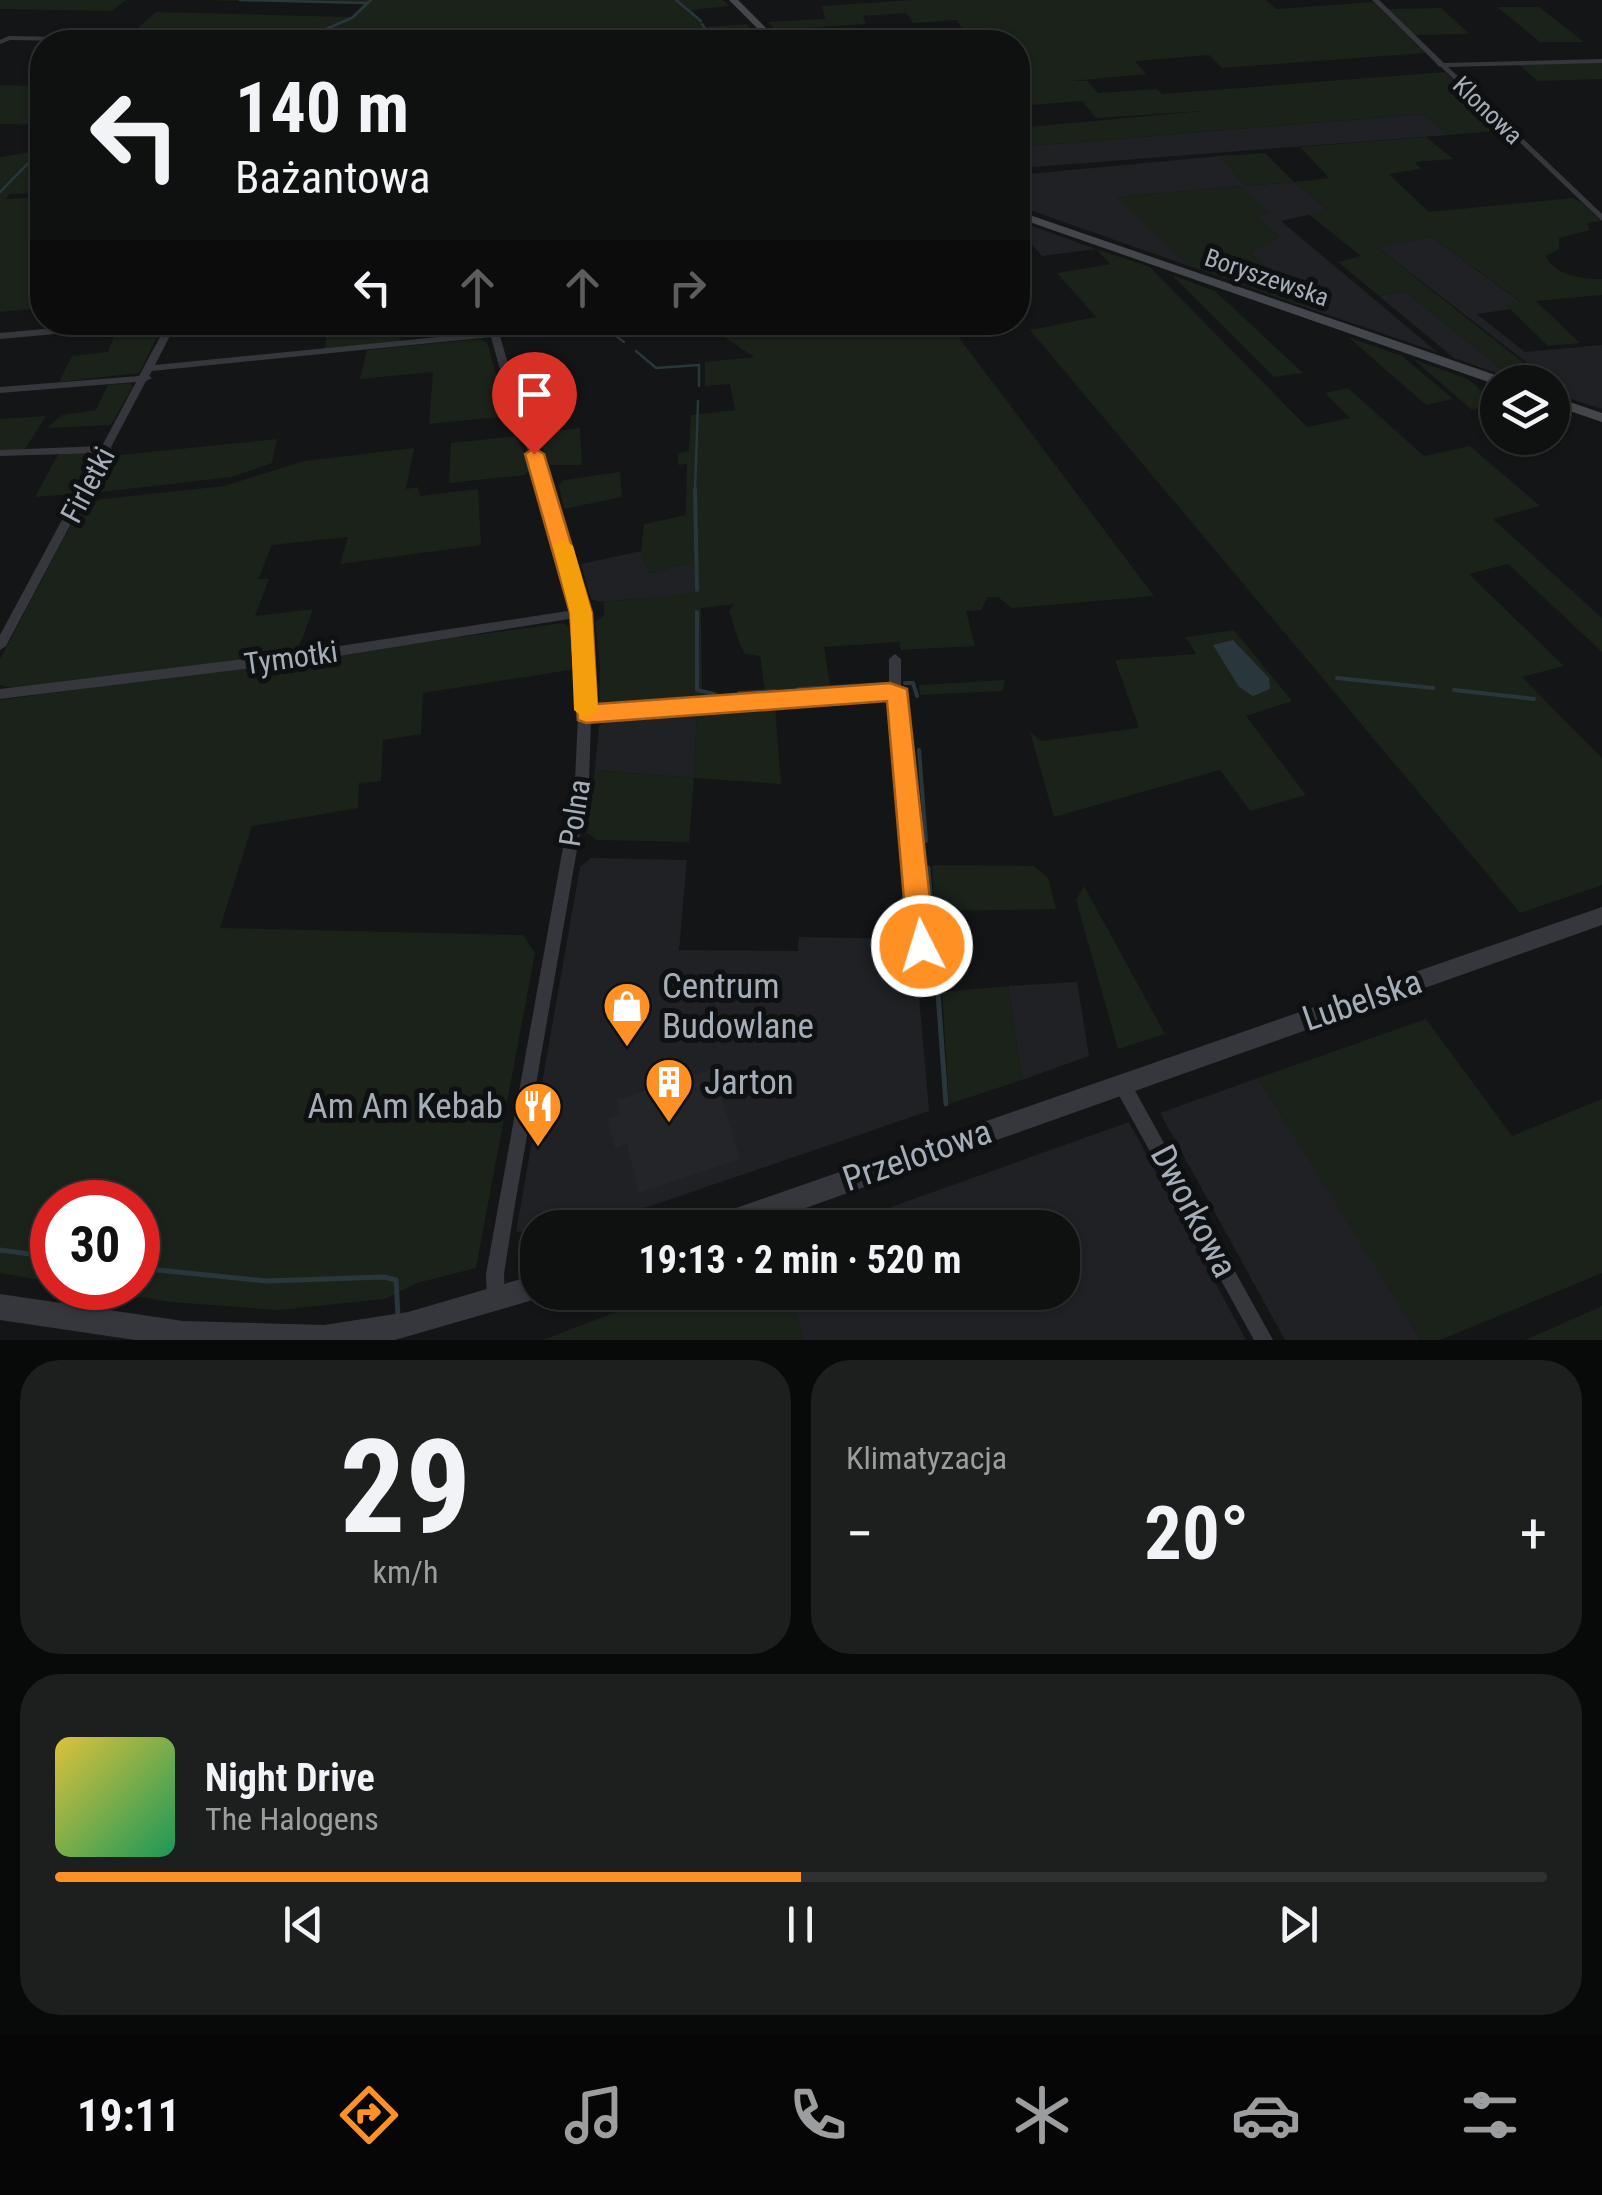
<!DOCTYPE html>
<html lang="pl">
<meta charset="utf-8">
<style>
body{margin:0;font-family:"Roboto Condensed",sans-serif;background:#1d1e1e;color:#f1f3f6;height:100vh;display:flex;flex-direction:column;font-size:38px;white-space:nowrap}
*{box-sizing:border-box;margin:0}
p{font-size:32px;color:#9b9d9f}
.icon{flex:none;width:55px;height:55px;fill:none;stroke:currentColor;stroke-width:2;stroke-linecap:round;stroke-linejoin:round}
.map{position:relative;height:1340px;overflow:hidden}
.side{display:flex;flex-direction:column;gap:20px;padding:20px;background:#080909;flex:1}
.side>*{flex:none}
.banner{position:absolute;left:30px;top:30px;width:1000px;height:305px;border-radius:40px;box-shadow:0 2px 8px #0004,0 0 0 2px #2f3030;background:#0f1010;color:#f1f3f6;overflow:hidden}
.fabs{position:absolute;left:1480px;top:365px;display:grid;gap:20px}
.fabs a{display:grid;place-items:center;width:90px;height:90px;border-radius:50%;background:#0f1010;box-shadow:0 2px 8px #0004,0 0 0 2px #2f3030;font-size:50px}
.speed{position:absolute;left:30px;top:1180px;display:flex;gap:20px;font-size:50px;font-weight:700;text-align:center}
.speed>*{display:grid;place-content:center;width:130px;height:130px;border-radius:50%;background:#0f1010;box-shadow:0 2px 8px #0004,0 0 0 2px #2f3030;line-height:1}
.speed .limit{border:15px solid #d22;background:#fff;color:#111}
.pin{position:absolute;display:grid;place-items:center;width:85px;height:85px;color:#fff;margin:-102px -42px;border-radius:50% 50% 50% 0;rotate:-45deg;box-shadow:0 0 10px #0007}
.pin .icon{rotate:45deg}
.me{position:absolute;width:110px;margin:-55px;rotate:355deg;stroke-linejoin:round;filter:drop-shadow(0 0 8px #0008)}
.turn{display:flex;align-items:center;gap:35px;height:210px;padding:0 40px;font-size:45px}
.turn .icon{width:130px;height:130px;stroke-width:2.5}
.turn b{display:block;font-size:70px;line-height:85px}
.lanes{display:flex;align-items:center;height:95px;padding:0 40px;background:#0003;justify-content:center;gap:50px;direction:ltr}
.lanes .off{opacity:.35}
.big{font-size:75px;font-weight:700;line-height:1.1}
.side .card{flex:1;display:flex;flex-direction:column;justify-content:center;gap:15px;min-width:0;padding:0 35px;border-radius:40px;background:#1d1e1e}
.side .dial{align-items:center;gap:0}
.dial b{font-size:130px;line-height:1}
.song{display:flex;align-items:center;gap:30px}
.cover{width:120px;height:120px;border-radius:15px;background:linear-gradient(135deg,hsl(50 70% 55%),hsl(150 70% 35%))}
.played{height:10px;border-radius:5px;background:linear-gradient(90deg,#ff9024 50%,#2f3030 50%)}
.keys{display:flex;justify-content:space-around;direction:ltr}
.heat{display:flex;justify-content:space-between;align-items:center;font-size:55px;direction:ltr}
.side .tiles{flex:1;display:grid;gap:20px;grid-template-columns:1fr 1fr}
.card:last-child{grid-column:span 2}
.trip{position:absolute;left:520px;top:1210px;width:560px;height:100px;border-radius:40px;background:#0f1010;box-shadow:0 2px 8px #0004,0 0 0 2px #2f3030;font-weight:700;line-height:100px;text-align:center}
.dock{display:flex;height:160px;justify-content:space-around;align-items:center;background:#060606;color:#9b9d9f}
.dock .icon{width:70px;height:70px}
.dock .on{color:#ff9024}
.dock b{font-size:45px;color:#f1f3f6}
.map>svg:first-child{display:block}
.built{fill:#202124}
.green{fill:#1a221a}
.water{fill:#29373c}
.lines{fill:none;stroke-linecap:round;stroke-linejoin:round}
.stream-far2{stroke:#29373c;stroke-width:2.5}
.stream-far1{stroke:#29373c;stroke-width:4}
.stream{stroke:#29373c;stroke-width:5}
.building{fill:#242528}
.minor{fill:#35373c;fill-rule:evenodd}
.tertiary{fill:#35373c;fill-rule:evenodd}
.secondary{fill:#43474c;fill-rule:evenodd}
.route{fill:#ff9024;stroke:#a65e17;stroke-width:2.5}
.slow{fill:#f59e0b}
.labels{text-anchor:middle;stroke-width:10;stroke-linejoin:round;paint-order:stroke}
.far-street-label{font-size:25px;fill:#a5aeb8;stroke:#0f1011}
.street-label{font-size:30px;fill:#a5aeb8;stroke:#0f1011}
.near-poi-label{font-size:35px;fill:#a5aeb8;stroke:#0f1011;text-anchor:start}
.near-street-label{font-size:35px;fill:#a5aeb8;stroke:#0f1011}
</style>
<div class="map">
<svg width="1602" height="1340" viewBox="0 0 1602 1340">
<rect width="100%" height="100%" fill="#141516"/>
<path class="built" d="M 1423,114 L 1448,135 L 1021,168 L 1018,163 L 1018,147 Z
M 1220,156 L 1246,186 L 1294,182 L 1329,210 L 1281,221 L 1437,352 L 1305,307 L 1306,302 L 1249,252 L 1279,237 L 1255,215 L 1268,212 L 1239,186 L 1117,197 L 1189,266 L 1018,206 L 1018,175 Z
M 1018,221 L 1096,249 L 1042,256 L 1018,229 Z
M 1432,237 L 1522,303 L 1506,305 L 1511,309 L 1477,314 L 1525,352 L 1602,345 L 1602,409 L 1565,397 L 1552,382 L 1377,247 Z
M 1405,291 L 1516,380 L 1454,358 L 1379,296 Z
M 641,551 L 649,573 L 687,563 L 695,568 L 695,594 L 600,602 L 591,599 L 581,564 Z
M 697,711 L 694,778 L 595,770 L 599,726 L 610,717 Z
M 591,858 L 687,860 L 679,950 L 798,951 L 799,937 L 914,939 L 929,1111 L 589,1227 L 538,1228 L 537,1231 L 516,1232 L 580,867 Z
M 1077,982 L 1089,1056 L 1022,1080 L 1008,986 Z
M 1258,1078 L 1336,1202 L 1421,1340 L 1285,1340 L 1160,1113 Z
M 1129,1122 L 1246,1340 L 543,1340 L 666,1293 L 1062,1292 L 1062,1228 L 835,1227 Z"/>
<path class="green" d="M 0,0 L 126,0 L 112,11 L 0,9 Z
M 200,0 L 723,0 L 730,6 L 692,10 L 706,27 L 747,24 L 750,28 L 541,42 L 44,42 L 161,42 L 125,39 L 156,12 L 351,17 L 363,4 Z
M 912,0 L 1266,0 L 1276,9 L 1373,2 L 1425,53 L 1222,68 L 1209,55 L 1135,61 L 1146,74 L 1072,81 L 1087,81 L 1098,93 L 1157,89 L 1162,94 L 1445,72 L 1505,130 L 1448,135 L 1422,114 L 1018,147 L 1018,128 L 1202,111 L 1096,118 L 1082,101 L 1018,106 L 1018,42 L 865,42 L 966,35 L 957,20 L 913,23 L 906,13 L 863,16 L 866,24 L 776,30 L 768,22 L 825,19 L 822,6 Z
M 1497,7 L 1539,7 L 1584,42 L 1540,42 Z
M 1441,8 L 1470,34 L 1413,35 L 1386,9 Z
M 1602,62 L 1602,79 L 1538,81 L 1519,65 Z
M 0,85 L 42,86 L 42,113 L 36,119 L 42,121 L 42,125 L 0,124 Z
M 1426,137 L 1453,159 L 1415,162 L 1421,169 L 1389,174 L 1429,212 L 1572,198 L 1580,201 L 1601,221 L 1587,223 L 1590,230 L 1559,238 L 1559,249 L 1546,256 C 1555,276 1582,279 1602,279 L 1602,295 L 1536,301 L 1580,343 L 1548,346 L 1505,304 L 1520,301 L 1432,237 L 1378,248 L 1548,382 L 1516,380 L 1405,291 L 1379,296 L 1338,262 L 1361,256 L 1308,214 L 1328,209 L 1294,182 L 1246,186 L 1220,156 L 1265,153 L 1294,182 L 1329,178 L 1300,147 Z
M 42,144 L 42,193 L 10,194 L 5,199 L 42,197 L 42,308 L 0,312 L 0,157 L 36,151 Z
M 1239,186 L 1270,212 L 1256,216 L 1280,236 L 1250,253 L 1306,302 L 1305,307 L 1189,266 L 1116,197 Z
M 1096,249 L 1150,267 L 1307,427 L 1350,418 L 1325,393 L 1348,388 L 1424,456 L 1470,446 L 1540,506 L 1493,519 L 1602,618 L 1602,652 L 1508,564 L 1469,574 L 1564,666 L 1522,677 L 1602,758 L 1602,885 L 1520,913 L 1030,330 L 1096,317 L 1057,273 L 1110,264 Z
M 1172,275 L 1215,291 L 1303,373 L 1274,377 Z
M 602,322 L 948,323 L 1154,596 L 1012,608 L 998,597 L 988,597 L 981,610 L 966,611 L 975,646 L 901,650 L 899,642 L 824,647 L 830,685 L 765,691 L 760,656 L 745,654 C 737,642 735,625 729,612 L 734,604 L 701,608 L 702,691 L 719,692 L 720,700 L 599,709 L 600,666 L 595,622 L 604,615 L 604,602 L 694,593 L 695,568 L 687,563 L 649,573 L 641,551 L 644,524 L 686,515 L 687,464 L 678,465 L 678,453 L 689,451 L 691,415 L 735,410 L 730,384 L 705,386 L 705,362 L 754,357 L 708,326 L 620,335 Z
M 320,323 L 356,323 L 355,332 L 401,328 L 400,342 L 324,349 L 327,335 L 318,335 Z
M 163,326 L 139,373 L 59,382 L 72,356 L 108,352 L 117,328 Z
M 1348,337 L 1402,356 L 1453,399 L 1426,405 Z
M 478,339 L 487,342 L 508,416 L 429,424 L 433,372 L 360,379 L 367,350 Z
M 1413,359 L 1468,379 L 1497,404 L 1472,410 Z
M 130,383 L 133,386 L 111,425 L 47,428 L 62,415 L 96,410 L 108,385 Z
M 46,416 L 25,449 L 0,451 L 0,419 Z
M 580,428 L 582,465 L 550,465 L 536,433 Z
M 516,436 L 531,468 L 525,475 L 449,483 L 451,443 Z
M 277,439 L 272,463 L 232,477 L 92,493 L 110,456 Z
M 414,448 L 406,489 L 418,487 L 420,496 L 478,489 L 481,545 L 340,564 L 348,537 L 272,545 L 258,579 L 269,579 L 255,616 L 313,609 L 296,655 L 21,690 L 0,685 L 0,659 L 81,506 L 95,500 L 224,486 L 304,461 Z
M 90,452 L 95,454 L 73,494 L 35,497 L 59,453 Z
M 620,472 L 622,497 L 564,509 L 559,486 L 564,480 Z
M 563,623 L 573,630 L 576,669 L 423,693 L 421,734 L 383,740 L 381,781 L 359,783 L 358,808 L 252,826 L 220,928 L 523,935 L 535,953 L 476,1268 L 417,1283 L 385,1299 L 278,1310 L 170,1302 L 83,1288 L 138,1288 L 138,1202 L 52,1202 L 52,1282 L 0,1273 L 0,700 Z
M 1234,630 L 1292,701 L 1246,716 L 1306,795 L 1250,811 L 1220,770 L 1054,817 L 1030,732 L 1041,741 L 1139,728 L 1115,660 L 1196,654 L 1186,637 Z
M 1005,680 L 1003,691 L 920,695 L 919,685 Z
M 775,705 L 781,784 L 694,778 L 689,842 L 597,840 L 586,832 L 595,770 L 694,778 L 697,711 Z
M 932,865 L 1034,866 L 1048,878 L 1056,909 L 935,911 Z
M 1084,886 L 1165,1034 L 1118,1049 L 1076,900 Z
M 1008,986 L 1022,1080 L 949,1104 L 942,992 Z
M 1426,1019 L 1512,1136 L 1602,1099 L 1602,1273 L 1440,1340 L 1421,1340 L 1258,1078 Z
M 666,1293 L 789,1293 L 805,1340 L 543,1340 Z
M 1602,1306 L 1602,1340 L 1525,1340 Z"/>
<path class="water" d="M 1233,640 L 1269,678 L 1270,689 L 1253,696 L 1239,687 L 1213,645 Z"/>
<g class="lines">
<path class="stream-far2" d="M 240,0 L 368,3
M 676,0 L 701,21
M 702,24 L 706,30
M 295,42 L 352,18 L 371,0
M 0,192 L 42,149
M 597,322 L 624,342
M 636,351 L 656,368 L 699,365 L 699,386
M 695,491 L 698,401"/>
<path class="stream-far1" d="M 695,489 L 697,590
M 697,612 L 697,690 L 714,694
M 1337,678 L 1433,688
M 905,683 L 913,683 L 917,696
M 798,689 L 886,684
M 1454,690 L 1534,699
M 739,693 L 775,691
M 919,750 L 926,841"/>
<path class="stream" d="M 928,868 L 931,905
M 935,951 L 946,1104
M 0,1250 L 52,1257
M 138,1268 L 266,1281 L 384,1277 L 396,1280 L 398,1316"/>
</g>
<path class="building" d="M 713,1069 L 740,1159 L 639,1193 L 627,1144 L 615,1148 L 608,1118 L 620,1114 L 617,1100 Z"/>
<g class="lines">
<path class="minor" d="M 1372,0 L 1379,0 L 1444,63 L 1602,59 L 1602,63 L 1448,67 L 1602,214 L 1602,221 L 1441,67 L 1438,66 L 1437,64 Z
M 9,36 L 160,39 L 163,41 L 136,42 L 10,40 L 0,44 L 0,40 Z
M 119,322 L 159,322 L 155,325 L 0,339 L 0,333 Z
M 168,322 L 177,322 L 155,365 L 489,332 L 487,322 L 496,322 L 522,413 L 548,475 L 587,613 L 592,673 L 591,709 L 889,687 L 889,659 L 895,654 L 901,659 L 901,691 L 905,695 L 930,946 L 927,951 L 922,953 L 917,951 L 914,946 L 893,698 L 591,719 L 589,781 L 514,1210 L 504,1274 L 505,1298 L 502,1304 L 496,1307 L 490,1304 L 487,1298 L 486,1274 L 575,781 L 580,673 L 575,618 L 301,662 L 0,699 L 0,689 L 301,652 L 574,610 L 538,475 L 512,413 L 491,337 L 152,371 L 149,376 L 152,378 L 146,381 L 111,447 L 112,449 L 109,452 L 6,646 L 0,650 L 0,635 L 98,453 L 0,456 L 0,450 L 102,446 L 136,382 L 0,393 L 0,387 L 139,376 Z
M 1122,1076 L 1128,1078 L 1273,1340 L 1254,1340 L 1116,1090 L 1114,1084 L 1116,1078 Z"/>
<path class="tertiary" d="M 1602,907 L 1602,925 L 749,1228 L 701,1228 L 704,1219 L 713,1216 Z
M 538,1274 L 538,1292 L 549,1292 L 547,1296 L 395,1340 L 135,1340 L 0,1320 L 0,1294 L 183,1321 L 324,1325 L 408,1312 Z"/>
<path class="secondary" d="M 729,0 L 738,0 L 780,42 L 771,42 Z
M 1018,211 L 1507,379 L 1509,382 L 1498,382 L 1497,385 L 1018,218 Z
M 1552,396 L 1602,413 L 1602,422 L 1552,405 Z"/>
</g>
<path class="route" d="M 534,448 L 544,454 L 592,613 L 597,704 L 890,683 L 907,689 L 935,946 L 931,955 L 922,959 L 912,955 L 908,946 L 887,701 L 586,723 L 578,720 L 570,613 L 525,454 Z"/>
<path class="slow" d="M 563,539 L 573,546 L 592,613 L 598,710 L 586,719 L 574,710 L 570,613 L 553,546 Z"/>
<defs>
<g id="shop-pin" transform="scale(2.5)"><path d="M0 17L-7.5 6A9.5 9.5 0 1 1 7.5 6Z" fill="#ff9024" stroke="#0f1011"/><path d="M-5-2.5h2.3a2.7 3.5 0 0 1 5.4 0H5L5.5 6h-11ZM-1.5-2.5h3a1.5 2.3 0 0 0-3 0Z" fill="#fff"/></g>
<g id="building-pin" transform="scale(2.5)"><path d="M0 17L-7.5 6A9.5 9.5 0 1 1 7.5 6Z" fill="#ff9024" stroke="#0f1011"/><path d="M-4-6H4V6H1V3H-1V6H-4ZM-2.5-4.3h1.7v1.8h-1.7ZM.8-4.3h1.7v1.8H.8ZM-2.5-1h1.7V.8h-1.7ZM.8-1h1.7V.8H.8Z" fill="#fff"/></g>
<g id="restaurant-pin" transform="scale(2.5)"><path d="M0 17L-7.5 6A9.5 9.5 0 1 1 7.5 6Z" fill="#ff9024" stroke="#0f1011"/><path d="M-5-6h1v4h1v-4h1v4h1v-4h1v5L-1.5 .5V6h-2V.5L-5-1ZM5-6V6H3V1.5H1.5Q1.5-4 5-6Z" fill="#fff"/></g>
</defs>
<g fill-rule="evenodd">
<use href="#shop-pin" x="627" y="1006"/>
<use href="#building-pin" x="669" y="1082"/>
<use href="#restaurant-pin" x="538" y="1106"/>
</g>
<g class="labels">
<g class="far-street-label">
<text transform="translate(1488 110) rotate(44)" y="9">Klonowa</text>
<text transform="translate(1267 277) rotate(19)" y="9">Boryszewska</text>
</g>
<g class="street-label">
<text transform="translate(88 485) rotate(-62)" y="10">Firletki</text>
<text transform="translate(291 658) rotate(-8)" y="10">Tymotki</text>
<text transform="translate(575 813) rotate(-81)" y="10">Polna</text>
</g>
<g class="near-poi-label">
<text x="662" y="998">Centrum<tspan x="662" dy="40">Budowlane</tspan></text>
<text x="704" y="1094">Jarton</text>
<text x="503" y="1118" text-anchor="end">Am Am Kebab</text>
</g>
<g class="near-street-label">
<text transform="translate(1362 1000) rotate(-19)" y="12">Lubelska</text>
<text transform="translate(917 1155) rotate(-19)" y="12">Przelotowa</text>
<text transform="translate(1194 1211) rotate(62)" y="12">Dworkowa</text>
</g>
</g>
</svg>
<div class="fabs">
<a><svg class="icon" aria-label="layers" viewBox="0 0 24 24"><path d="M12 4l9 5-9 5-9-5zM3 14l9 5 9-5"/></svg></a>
</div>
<div class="speed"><div class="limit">30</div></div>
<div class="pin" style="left:534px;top:454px;background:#d93025"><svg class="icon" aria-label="arrive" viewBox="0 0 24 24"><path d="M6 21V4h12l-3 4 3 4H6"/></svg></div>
<svg class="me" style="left:922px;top:946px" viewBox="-20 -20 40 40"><circle r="17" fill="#ff9024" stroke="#fff" stroke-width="3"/><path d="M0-11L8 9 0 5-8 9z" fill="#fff"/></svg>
<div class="trip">19:13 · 2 min · 520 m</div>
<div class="banner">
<div class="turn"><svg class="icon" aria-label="left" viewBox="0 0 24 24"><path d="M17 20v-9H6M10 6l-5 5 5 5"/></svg><div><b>140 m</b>Bażantowa</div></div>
<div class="lanes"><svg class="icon" aria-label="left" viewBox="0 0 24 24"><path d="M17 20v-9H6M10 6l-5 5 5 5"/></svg><svg class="icon off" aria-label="ahead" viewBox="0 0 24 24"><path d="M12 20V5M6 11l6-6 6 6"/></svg><svg class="icon off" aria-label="ahead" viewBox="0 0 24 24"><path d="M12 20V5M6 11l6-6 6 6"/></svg><svg class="icon off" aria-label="right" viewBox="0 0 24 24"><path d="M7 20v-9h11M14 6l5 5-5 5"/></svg></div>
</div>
</div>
<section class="side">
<div class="tiles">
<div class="card dial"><b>29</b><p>km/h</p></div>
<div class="card"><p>Klimatyzacja</p>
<div class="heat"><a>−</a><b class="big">20°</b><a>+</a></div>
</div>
<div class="card">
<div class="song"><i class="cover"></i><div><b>Night Drive</b><p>The Halogens</p></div></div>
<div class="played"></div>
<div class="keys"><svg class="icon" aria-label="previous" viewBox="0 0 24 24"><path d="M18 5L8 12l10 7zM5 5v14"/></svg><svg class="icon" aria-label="pause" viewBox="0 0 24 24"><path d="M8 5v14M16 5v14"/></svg><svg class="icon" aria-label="next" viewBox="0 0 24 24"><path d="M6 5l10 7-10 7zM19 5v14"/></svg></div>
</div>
</div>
</section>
<nav class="dock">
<b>19:11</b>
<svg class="icon on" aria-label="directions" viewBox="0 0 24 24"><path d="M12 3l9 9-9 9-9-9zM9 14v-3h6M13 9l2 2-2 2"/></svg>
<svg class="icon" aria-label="music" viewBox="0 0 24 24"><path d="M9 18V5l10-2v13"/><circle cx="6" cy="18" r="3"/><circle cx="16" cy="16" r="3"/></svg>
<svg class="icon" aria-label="phone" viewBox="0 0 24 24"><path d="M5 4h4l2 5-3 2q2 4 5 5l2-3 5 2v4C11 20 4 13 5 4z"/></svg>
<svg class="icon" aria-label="climate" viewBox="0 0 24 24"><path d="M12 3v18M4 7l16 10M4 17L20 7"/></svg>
<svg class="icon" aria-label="car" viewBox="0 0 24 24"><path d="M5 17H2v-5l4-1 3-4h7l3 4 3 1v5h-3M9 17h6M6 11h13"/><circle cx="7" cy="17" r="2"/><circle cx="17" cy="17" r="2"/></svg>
<svg class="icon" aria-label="filters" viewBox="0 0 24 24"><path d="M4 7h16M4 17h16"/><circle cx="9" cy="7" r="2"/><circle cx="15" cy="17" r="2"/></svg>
</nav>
